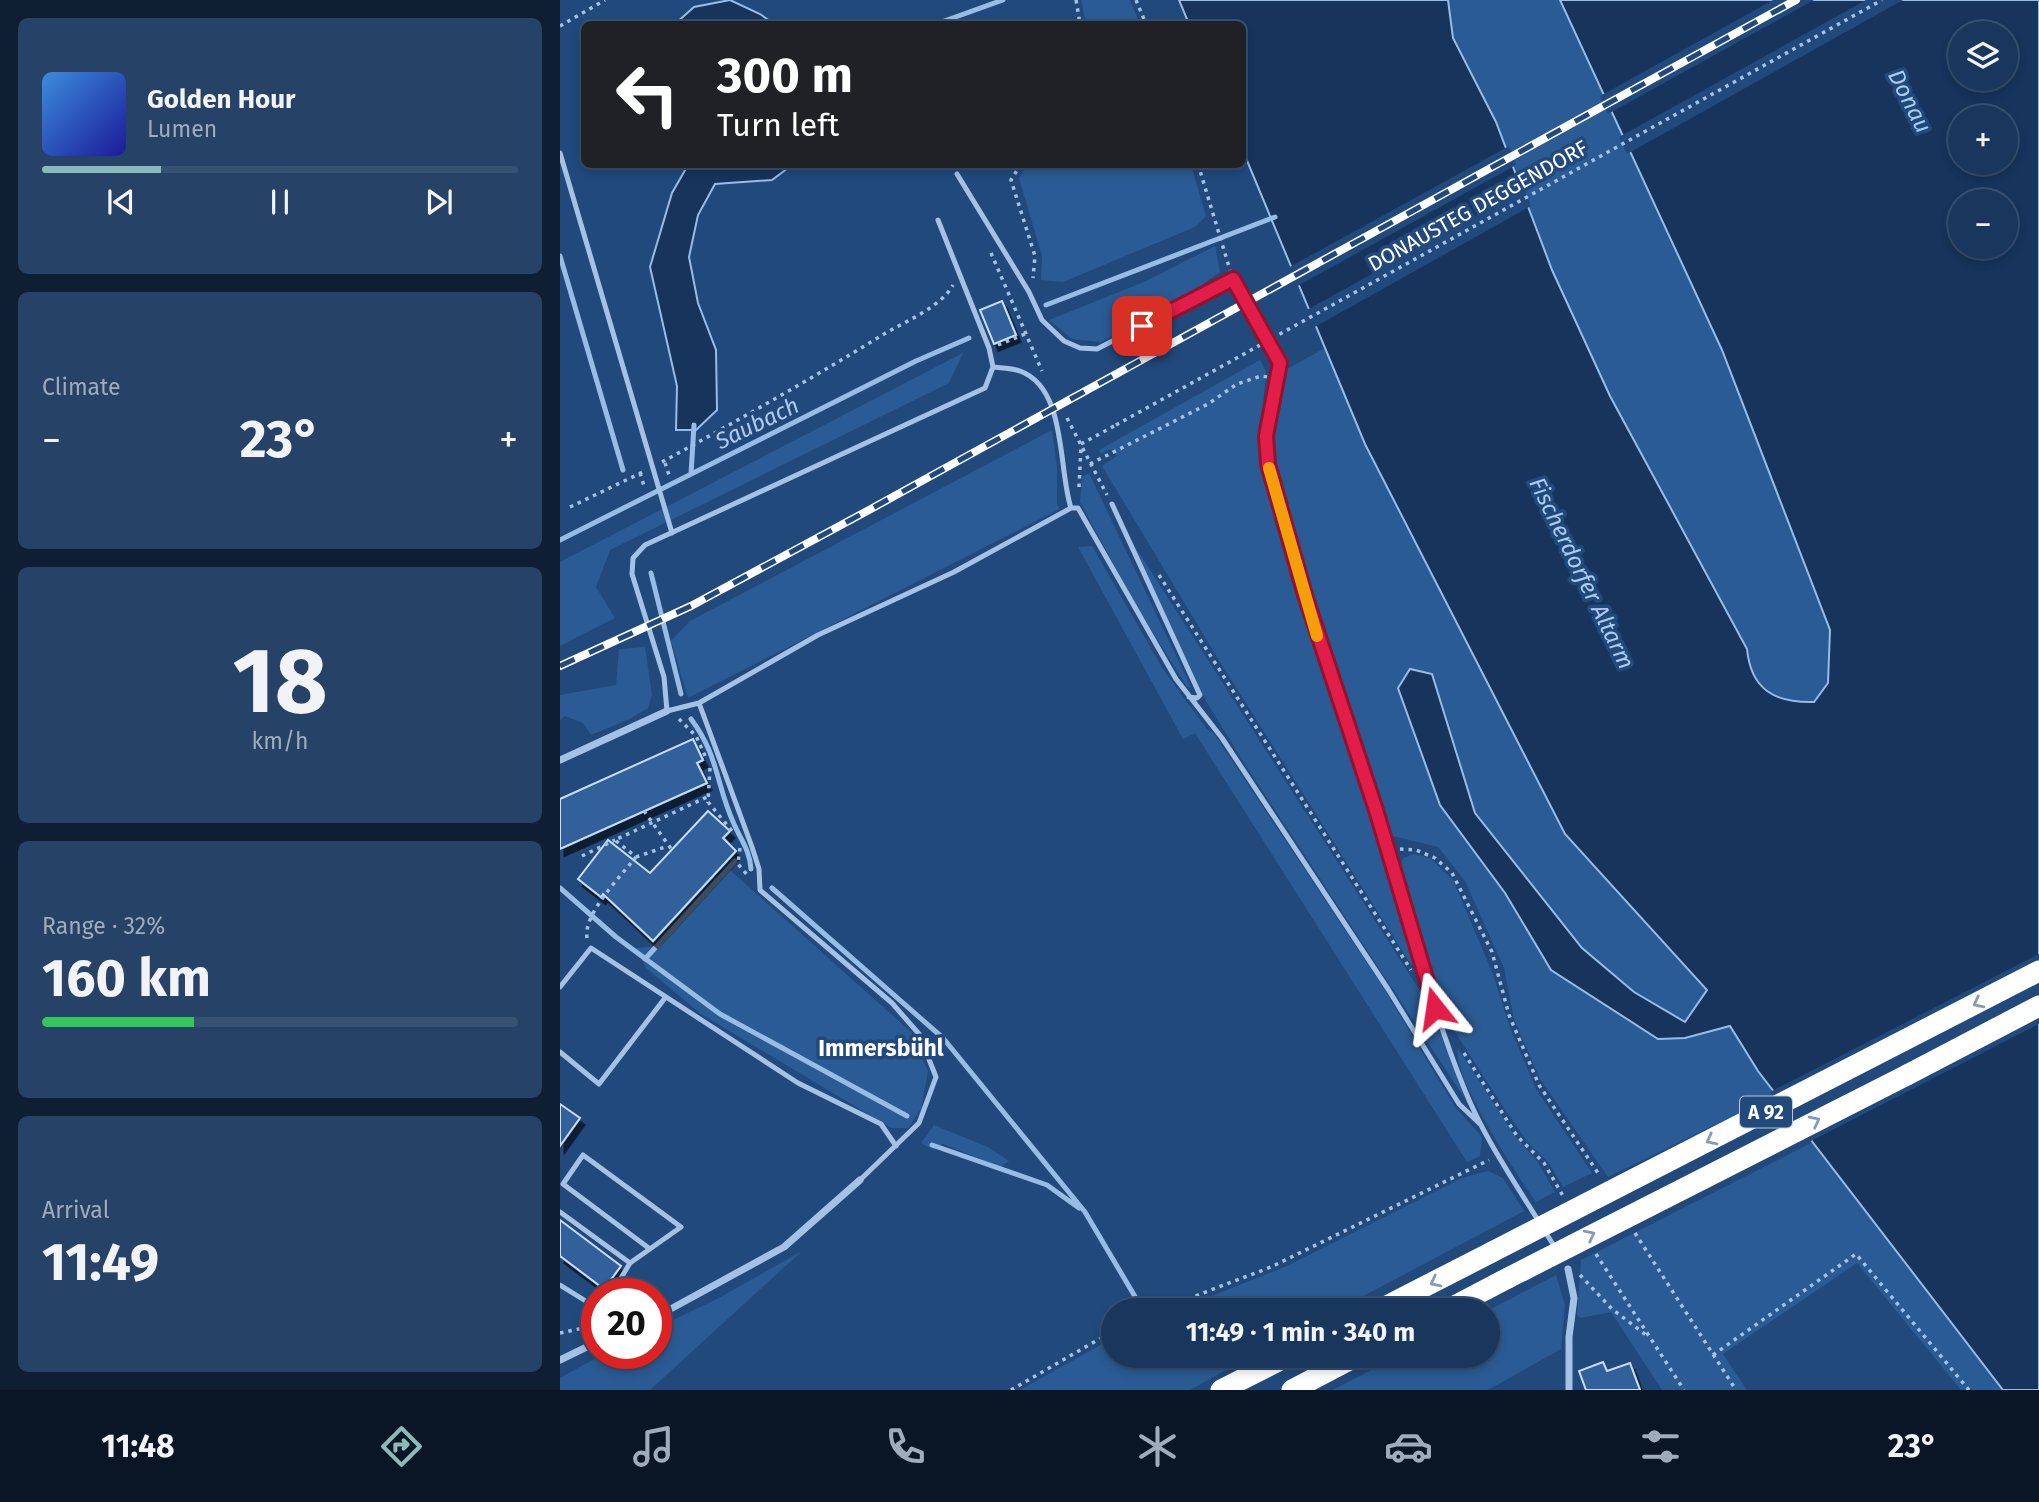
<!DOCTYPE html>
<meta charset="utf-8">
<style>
body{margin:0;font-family:"Fira Sans",sans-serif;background:#264266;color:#f1f3f6;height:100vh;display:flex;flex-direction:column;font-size:26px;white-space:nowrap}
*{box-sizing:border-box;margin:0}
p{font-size:23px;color:#9facbc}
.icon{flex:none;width:38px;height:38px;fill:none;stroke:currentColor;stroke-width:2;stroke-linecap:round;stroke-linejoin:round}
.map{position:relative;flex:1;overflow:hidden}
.side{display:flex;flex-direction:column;gap:18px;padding:18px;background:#0e1e33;width:560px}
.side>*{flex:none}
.banner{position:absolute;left:21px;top:21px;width:665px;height:147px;border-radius:10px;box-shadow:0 4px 10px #0003,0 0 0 2px #375172;background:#202124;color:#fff;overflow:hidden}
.controls{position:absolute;left:1388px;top:21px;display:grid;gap:14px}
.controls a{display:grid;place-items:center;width:70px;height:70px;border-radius:50%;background:#19375d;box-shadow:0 4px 10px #0003,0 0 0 2px #375172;font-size:35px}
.speed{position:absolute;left:21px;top:1278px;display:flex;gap:14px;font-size:35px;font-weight:700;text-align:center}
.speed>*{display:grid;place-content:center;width:91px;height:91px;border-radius:50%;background:#19375d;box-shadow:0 4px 10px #0003,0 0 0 2px #375172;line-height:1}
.speed .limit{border:10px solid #d22;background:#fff;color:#111}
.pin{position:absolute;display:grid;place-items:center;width:60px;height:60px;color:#fff;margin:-30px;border-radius:14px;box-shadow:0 4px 10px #0006}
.me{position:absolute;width:77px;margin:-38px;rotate:345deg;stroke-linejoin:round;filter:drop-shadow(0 0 5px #0008)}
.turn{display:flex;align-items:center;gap:24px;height:147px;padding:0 21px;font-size:32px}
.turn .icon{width:91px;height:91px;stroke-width:2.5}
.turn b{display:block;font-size:49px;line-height:60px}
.big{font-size:52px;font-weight:700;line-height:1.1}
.side .tile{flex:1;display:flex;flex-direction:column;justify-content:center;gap:10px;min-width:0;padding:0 24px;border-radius:10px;background:#264266}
.side .dial{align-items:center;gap:0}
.dial b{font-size:91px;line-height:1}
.song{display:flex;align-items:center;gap:21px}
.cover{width:84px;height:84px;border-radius:10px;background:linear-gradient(135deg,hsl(210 70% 55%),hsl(240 70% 35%))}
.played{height:7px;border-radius:4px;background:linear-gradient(90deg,#8bbbb9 25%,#375172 25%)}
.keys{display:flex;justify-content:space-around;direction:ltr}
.heat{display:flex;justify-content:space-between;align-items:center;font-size:38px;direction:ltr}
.charge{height:10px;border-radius:5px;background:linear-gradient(90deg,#34c759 32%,#375172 0)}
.trip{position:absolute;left:541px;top:1298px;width:399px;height:70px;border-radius:35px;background:#19375d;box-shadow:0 4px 10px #0003,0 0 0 2px #375172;font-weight:700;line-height:70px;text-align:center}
.tabs{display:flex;height:112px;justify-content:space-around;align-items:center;background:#0a1625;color:#9facbc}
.tabs .icon{width:49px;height:49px}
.tabs .selected{color:#8bbbb9}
.tabs b{font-size:32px;color:#f1f3f6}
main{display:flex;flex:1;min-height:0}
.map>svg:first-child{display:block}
.green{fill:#2b5b94}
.water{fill:#16345c;stroke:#97bde7;stroke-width:2;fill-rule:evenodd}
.pier{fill:#21497c}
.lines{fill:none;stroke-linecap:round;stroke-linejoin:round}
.stream{stroke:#97bde7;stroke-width:5}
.building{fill:#30609a;stroke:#c7dcf5;stroke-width:2;filter:url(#shadow)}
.path{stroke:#a4c2e6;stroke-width:3.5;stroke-dasharray:3.5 5;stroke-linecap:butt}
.lane{stroke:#a4c2e6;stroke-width:5}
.street{stroke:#a4c2e6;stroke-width:7}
.highway{stroke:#fff;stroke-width:21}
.rail-casing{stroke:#fff;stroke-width:8}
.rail{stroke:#21497c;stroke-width:5;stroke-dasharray:16;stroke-linecap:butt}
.path-bridge{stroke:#a4c2e6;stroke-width:3.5;stroke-dasharray:3.5 5;stroke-linecap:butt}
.highway-bridge{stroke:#fff;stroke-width:21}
.oneway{stroke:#859bb7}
.route-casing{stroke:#92132f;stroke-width:18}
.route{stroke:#e11d48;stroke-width:12}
.slow{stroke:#f59e0b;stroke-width:12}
.labels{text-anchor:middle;stroke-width:7;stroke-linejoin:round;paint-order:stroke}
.shield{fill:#21497c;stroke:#bcc8d8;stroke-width:2}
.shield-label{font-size:19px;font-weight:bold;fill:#fff}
.street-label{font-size:21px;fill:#fff;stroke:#21497c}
.water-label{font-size:23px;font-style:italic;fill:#afccee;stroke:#21497c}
.neighbourhood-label{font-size:23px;font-weight:bold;fill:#fff;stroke:#21497c}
</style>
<main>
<section class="side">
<div class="tile">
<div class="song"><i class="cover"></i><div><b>Golden Hour</b><p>Lumen</p></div></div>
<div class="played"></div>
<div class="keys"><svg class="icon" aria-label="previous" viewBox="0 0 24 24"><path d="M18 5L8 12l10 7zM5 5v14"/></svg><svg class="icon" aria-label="pause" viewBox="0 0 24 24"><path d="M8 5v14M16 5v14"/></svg><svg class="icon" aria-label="next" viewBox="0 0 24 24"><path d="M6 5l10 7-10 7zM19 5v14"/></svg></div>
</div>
<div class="tile"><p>Climate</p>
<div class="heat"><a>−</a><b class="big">23°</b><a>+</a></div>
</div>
<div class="tile dial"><b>18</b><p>km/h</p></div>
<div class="tile"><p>Range · 32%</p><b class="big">160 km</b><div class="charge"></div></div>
<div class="tile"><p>Arrival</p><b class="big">11:49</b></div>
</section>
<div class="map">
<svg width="1479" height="1390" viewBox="0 0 1479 1390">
<defs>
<filter id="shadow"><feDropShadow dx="4.5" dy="7" stdDeviation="0" flood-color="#0009"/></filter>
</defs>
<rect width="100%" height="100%" fill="#21497c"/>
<path class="green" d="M 521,0 L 570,0 L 580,24 L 526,24 Z
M 888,0 L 1000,0 L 1162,350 L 1270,630 L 1268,683 L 1254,702 C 1215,703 1191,690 1187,649 L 1050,396 L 992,270 L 936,122 L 893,38 Z
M 467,165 L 631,165 L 646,216 L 635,227 L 503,282 L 481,280 L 482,256 L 459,178 Z
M 655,246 L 660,272 L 614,305 L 541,342 L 512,339 L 489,320 L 584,282 Z
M 765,348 L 805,444 L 1005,834 L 1147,990 L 1125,1022 L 1074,992 L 1022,948 L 915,813 L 873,675 L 838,689 L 880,805 L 945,893 L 991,970 L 1125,1038 L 1170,1026 L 1216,1095 L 1048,1177 L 980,1079 L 954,1019 L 944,968 L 905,881 L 878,847 L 833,836 L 763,642 L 713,480 L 712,432 L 727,369 Z
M 403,353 L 389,383 L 50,550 L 36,587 L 55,618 L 0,646 L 0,562 Z
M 700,360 L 706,372 L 699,453 L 752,637 L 806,798 L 856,966 L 850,963 L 660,662 L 542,466 L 557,456 L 550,449 L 541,454 L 539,450 Z
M 492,430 L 497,468 L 497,504 L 500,509 L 128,698 L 111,641 L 130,621 Z
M 529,473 L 538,492 L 631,687 L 627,687 L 575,604 L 520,502 L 522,477 Z
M 532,546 L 603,669 L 646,728 L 654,734 L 823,987 L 895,1107 L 922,1137 L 920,1156 L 907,1162 L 635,733 L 623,739 L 518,547 Z
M 576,548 L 864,997 L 876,1021 L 905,1099 L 684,763 L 646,701 L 574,549 Z
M 85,647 L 92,695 L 88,708 L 70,719 L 31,735 L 23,723 L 5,716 L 0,720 L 0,695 L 56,685 L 59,649 Z
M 854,854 L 870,858 L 893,880 L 933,974 L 950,1028 L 976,1089 L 1032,1173 L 1003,1187 L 989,1163 L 969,1144 L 944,1108 L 888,1021 L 875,991 L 839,872 L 843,858 Z
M 170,870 L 351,1032 L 368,1071 L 361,1109 L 348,1128 L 331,1128 L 141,1014 L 86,968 L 76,948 L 101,946 Z
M 898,1048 L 955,1136 L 977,1161 L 995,1192 L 976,1202 C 958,1177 890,1073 898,1048 Z
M 374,1125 L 428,1147 L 449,1161 L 441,1167 L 383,1144 L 373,1150 L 361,1143 Z
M 1253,1142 L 1443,1390 L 1401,1390 L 1297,1263 L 1163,1354 L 1187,1390 L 1102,1390 L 1051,1312 L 1020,1318 L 1017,1315 L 1021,1260 Z
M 928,1171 L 943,1178 L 964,1211 L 775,1311 L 614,1311 L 727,1266 L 902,1178 Z
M 242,1251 L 90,1390 L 0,1390 L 0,1378 L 45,1353 L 96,1353 L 96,1328 L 157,1299 Z
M 996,1275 L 1005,1305 L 1001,1349 L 928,1390 L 773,1390 L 838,1356 L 928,1356 L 927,1311 Z
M 553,1338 L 553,1356 L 691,1356 L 630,1390 L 460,1390 Z"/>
<path class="water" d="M 170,0 L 200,14 L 214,24 L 115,24 L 134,7 Z
M 619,0 L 888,0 L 893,38 L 936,122 L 992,270 L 1050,396 L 1187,649 C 1191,690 1215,703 1254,702 L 1268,683 L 1270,630 L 1162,350 L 1000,0 L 1479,0 L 1479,1390 L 1443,1390 L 1198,1071 L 1170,1026 L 1125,1038 L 1098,1039 L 991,970 L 945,893 L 880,805 L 838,688 L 850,669 L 872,674 L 915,813 L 1022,948 L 1074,992 L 1125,1022 L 1147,990 L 1005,834 L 805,444 L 683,151 L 682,24 L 629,24 ZM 1400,33 L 1446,33 L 1446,79 L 1400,79 ZM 1400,117 L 1446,117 L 1446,163 L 1400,163 ZM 1400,201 L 1446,201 L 1446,247 L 1400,247 Z
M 128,165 L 232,165 L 212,180 L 155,184 L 138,215 L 129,257 L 138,303 L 156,350 L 157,410 L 136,430 L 116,430 L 117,386 L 90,267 L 112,193 Z"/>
<path class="pier" d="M 1213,0 L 1254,0 L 1048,114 L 1040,96 Z
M 1306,0 L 1343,0 L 1067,154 L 1059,137 Z
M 949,146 L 956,165 L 736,287 L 728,268 Z
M 965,189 L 971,206 L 753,328 L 745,311 Z
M 1479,954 L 1479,1024 L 1249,1142 L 1210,1092 Z"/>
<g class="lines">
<path class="stream" d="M 376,24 L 443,0
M 0,256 L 63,470
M 486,305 L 715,217
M 131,474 L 134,425
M 0,540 L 356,361 L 409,338
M 91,573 L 121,694
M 131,719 C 159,756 156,785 174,824 C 181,840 190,851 191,869
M 0,888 L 56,937 L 160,1014 L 347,1116
M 212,888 L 383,1038 L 525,1212 L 580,1305
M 85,959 L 175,861
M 372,1145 L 487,1185 L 519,1208"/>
</g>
<path class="building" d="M 442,301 L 456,335 L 434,344 L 420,310 Z
M 133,739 L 143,760 L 137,763 L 147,783 L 0,849 L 0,799 Z
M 148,811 L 170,831 L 163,838 L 176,851 L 93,941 L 43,894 L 41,897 L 18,879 L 48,840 L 90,873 Z
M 0,1104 L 20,1118 L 0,1146 Z
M 0,1220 L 61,1266 L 44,1289 L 0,1256 Z
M 1043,1362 L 1047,1371 L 1070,1363 L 1080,1390 L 1026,1390 L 1019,1371 Z"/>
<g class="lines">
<path class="path" d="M 516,0 L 520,24
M 576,0 L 586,24
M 0,26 L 45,0
M 461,164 L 451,180 L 475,256 L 473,278
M 638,164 L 670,270
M 431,253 L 482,371
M 438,345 L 465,334
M 507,418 L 547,495
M 521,444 L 556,425
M 102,462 C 177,421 251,379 324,334 C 346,321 381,307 393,285
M 105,463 L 109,475
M 530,464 L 648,404 L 677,384 L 701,376 L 708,377
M 80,473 L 84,486
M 519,487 L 521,446
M 10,507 L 83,472
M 599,575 L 851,970
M 119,719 L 136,736 L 146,758
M 150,768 L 148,802 L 172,831
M 84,811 L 112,850
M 180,848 L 178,864 L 189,877
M 840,849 L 856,850 L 875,858 L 892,873 L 932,952 L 949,1015 L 979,1085 L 1040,1176
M 22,856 L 55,840
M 76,857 L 108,846
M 27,938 C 23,914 61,876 76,857 L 55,840 L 147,797
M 904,1053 L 957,1136 L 984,1163 L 1003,1196
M 1075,1233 L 1176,1390
M 1036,1254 L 1124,1390
M 1020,1275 L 1052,1309 L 1086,1335
M 596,1311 L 711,1267 L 929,1160
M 0,1333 L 37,1325
M 1153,1355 L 1296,1254 L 1409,1390
M 451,1390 L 553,1331"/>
<path class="lane" d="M 0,153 L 112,533
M 397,174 L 469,292 L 482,320 L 504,341 L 520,348 L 537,349 L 673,279 L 720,363 L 706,436 L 708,464 C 737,581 778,694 816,809 C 846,901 867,997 904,1088 C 923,1136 952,1178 979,1222
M 378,220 L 429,348 L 433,367 L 425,388 L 85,545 L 73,558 L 72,574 L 104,677 L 107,711 L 139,703 L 258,635 L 394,572 L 511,508
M 433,367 C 441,368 452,368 460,371 C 507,388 498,469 511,508 L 518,508 L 616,679 L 662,738 L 828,989 L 899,1104 L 920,1124
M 552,504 L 640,695 L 637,698 L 629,697
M 139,703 L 192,847 L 199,869 L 200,890 L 332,1003 L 359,1034 L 376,1077 L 359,1123 L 300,1180
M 0,987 L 31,948 L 238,1083 L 321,1124 L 336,1146
M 0,1052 L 39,1084 L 105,998
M 0,1212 L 70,1263
M 984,1230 L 996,1249
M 0,1285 L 37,1308
M 52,1293 L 70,1263 L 121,1227 L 23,1155 L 3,1184 L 90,1249"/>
<path class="street" d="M 0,760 L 107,711
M 1008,1269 L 1014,1298 L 1009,1337 L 1009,1390
M 96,1317 L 224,1247 L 300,1180
M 0,1360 L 37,1342"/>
<path class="highway" d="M 1347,1075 L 1479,1006
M 817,1311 L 932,1252
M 885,1311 L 948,1278
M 661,1390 L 728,1356
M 732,1390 L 797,1356"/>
<g class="rail-casing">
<path id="rail" d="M 0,666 L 131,606 L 309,510 L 1236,0"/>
</g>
<use href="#rail" class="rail"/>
<path class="path-bridge" d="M 556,425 L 1322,0"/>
<path class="highway-bridge" d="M 932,1252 L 1479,971
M 948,1278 L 1347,1075"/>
</g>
<defs><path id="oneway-chevron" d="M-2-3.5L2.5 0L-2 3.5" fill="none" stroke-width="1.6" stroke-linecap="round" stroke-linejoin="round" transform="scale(1.75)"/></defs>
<g class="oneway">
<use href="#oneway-chevron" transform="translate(1418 1003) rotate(153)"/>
<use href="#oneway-chevron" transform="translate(1255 1121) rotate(-27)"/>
<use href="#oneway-chevron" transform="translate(1151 1140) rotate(153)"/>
<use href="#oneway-chevron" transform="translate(1030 1235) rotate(-27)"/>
<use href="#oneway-chevron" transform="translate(875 1282) rotate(153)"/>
</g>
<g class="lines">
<g class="route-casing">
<path id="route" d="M 582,326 L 673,279 L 720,363 L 706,436 L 708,464 L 745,595 L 816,810 L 875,1008"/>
</g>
<use href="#route" class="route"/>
<path class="slow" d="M 709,468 L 757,636"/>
</g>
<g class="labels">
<rect class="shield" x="1180" y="1096.5" width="52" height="31" rx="5"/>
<g class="shield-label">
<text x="1206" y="1119">A 92</text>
</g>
<g class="street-label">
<text transform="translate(918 206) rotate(-29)" y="7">DONAUSTEG DEGGENDORF</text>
</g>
<g class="water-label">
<text transform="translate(1350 101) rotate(63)" y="8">Donau</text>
<text transform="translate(197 423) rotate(-26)" y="8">Saubach</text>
<text transform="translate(1022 573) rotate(64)" y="8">Fischerdorfer Altarm</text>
</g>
<g class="neighbourhood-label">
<text x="321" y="1056">Immersbühl</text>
</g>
</g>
</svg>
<div class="controls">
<a><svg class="icon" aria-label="layers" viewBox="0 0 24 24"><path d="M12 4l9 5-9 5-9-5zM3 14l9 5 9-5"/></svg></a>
<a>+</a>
<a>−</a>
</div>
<div class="speed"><div class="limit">20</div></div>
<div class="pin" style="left:582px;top:326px;background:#d93025"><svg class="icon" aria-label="arrive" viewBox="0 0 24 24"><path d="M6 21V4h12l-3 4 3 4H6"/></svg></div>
<svg class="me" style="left:875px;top:1008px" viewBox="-20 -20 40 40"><path d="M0-17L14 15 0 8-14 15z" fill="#e11d48" stroke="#fff" stroke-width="4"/></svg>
<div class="trip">11:49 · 1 min · 340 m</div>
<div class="banner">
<div class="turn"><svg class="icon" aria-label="left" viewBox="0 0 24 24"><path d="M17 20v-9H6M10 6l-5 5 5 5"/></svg><div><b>300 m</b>Turn left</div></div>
</div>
</div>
</main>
<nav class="tabs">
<b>11:48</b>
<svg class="icon selected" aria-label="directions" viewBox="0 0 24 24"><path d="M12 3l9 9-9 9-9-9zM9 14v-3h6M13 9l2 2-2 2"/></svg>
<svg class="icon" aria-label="music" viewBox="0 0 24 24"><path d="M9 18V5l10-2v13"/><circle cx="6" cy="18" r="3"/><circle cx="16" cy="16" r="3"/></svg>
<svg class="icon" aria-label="phone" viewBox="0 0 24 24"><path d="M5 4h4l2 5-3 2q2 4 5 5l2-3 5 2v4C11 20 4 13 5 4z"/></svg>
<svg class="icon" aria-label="climate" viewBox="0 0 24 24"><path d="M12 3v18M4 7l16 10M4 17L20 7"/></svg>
<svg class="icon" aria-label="car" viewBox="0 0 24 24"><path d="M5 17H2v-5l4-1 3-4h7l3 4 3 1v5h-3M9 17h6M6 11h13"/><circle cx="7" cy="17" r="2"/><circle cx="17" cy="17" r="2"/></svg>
<svg class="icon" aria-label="filters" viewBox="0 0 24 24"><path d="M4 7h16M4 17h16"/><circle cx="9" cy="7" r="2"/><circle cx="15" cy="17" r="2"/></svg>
<b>23°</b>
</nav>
